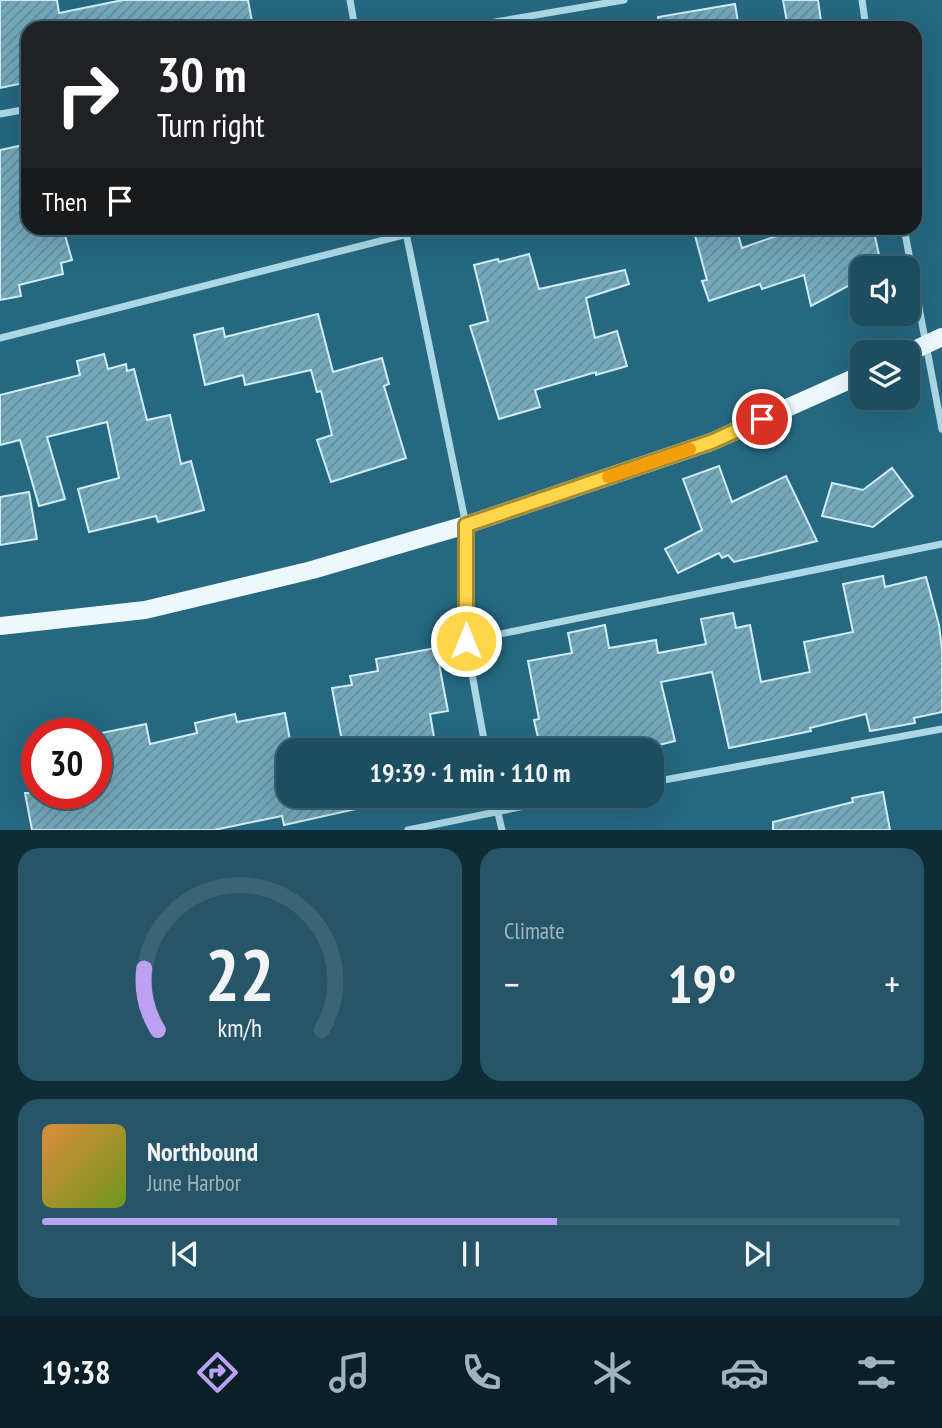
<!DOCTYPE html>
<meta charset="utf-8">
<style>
body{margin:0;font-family:"PT Sans Narrow",sans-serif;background:#255566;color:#f1f3f6;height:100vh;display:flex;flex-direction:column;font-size:26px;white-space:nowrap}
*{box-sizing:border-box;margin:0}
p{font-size:23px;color:#a0b4bd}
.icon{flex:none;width:38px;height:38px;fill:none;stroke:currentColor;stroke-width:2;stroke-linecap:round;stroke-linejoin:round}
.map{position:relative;height:830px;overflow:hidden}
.side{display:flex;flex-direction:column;gap:18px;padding:18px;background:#0f2b35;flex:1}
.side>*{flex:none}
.guide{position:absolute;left:21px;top:21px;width:901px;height:214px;border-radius:21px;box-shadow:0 7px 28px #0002,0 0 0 2px #3a6575;background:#202124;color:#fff;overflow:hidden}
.tools{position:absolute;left:850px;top:256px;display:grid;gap:14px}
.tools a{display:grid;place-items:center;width:70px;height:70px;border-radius:14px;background:#1c4e60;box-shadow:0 7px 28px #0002,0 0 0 2px #3a6575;font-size:35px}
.speed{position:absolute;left:21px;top:718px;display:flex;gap:14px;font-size:35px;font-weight:700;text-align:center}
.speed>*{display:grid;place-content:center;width:91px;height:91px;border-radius:50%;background:#1c4e60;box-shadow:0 7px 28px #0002,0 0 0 2px #3a6575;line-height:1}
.speed .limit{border:10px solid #d22;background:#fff;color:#111}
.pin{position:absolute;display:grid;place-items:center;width:60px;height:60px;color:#fff;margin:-30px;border:4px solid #fff;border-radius:50%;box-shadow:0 2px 7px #0007}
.me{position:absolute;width:77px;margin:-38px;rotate:0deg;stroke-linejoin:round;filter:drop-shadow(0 0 5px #0008)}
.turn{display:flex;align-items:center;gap:24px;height:147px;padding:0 21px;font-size:32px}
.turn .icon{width:91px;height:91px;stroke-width:2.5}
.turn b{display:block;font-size:49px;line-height:60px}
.then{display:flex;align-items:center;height:66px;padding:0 21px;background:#0003;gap:14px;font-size:26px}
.big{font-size:52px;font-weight:700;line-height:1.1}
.side .tile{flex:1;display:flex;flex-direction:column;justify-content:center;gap:10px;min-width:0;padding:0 24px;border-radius:21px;background:#255566}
.side .dial{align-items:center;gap:0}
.dial svg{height:182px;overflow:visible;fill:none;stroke:#3a6575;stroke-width:7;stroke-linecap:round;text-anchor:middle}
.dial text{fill:#f1f3f6;stroke:none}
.song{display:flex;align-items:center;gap:21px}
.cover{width:84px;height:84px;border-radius:10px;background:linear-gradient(135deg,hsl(30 70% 55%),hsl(80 70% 35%))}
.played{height:7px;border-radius:4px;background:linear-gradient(90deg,#bca0f2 60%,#3a6575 60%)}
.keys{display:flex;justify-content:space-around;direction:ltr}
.heat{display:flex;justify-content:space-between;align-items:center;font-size:38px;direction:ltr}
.side .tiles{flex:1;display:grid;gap:18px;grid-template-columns:1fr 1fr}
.tile:last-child{grid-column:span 2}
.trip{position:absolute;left:276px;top:738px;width:388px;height:70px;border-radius:21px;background:#1c4e60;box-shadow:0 7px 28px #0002,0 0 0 2px #3a6575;font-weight:700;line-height:70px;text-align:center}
.tab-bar{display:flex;height:112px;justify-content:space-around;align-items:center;background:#0b1f26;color:#a0b4bd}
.tab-bar .icon{width:49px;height:49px}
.tab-bar .selected{color:#bca0f2}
.tab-bar b{font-size:32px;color:#f1f3f6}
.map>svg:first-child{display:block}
.building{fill:url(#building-hatch);stroke:#cfecf5;stroke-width:2}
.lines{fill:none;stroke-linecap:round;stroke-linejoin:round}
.minor{stroke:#acd8e6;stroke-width:7}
.primary{stroke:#edf8fd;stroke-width:18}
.route-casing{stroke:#a68a30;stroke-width:18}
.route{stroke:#ffd54a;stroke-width:12}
.slow{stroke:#f59e0b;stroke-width:12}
</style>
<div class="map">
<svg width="942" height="830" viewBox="0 0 942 830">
<defs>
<pattern id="building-hatch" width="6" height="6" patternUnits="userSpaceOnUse" patternTransform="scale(1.75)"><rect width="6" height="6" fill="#72a8ba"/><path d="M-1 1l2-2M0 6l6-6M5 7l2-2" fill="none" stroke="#678c99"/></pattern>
</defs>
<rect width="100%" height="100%" fill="#256880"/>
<path class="building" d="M 0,0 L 57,0 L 59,13 L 123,0 L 248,0 L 252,22 L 215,28 L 28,28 L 28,82 L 0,88 Z
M 783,0 L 818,0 L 822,28 L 788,28 Z
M 735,4 L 739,28 L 659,28 L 658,17 Z
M 28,144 L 28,228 L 63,228 L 72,260 L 61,263 L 63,274 L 19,285 L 21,296 L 0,300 L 0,150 Z
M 693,228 L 736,228 L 742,248 L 799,228 L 873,228 L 882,268 L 863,268 L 863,278 L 811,306 L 804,275 L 762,289 L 760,284 L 709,301 L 702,281 L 707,280 Z
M 529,254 L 539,289 L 625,270 L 629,284 L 586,298 L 595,338 L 617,331 L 627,366 L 596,375 L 596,372 L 535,390 L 540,407 L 499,419 L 470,326 L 488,321 L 474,265 L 498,259 L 499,262 Z
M 318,314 L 333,372 L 382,358 L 389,384 L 384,386 L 406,458 L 331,482 L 317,440 L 332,435 L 321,391 L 317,392 L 311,370 L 245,385 L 243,375 L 205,385 L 194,335 L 223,328 L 225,337 Z
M 104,354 L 108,369 L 126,364 L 127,371 L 134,369 L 147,420 L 170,415 L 181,464 L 191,461 L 204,510 L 158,522 L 156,516 L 89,532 L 78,489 L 119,478 L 107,422 L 47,437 L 65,499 L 39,506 L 20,440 L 0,445 L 0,395 L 80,375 L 77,361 Z
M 719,466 L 732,502 L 786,476 L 817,541 L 734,562 L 728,555 L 722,558 L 719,553 L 678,573 L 665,549 L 702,530 L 683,479 Z
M 892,468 L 913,496 L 873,527 L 822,516 L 832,483 L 863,490 Z
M 29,492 L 37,539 L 0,545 L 0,497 Z
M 883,576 L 885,587 L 926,577 L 939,625 L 942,649 L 942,712 L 914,718 L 915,723 L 870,731 L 866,714 L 810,728 L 811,731 L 729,748 L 712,672 L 661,682 L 675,741 L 634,751 L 541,751 L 534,720 L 539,719 L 528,661 L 572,653 L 568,633 L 605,625 L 609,648 L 656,640 L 658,653 L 706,644 L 701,619 L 733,613 L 736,628 L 750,625 L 761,682 L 810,672 L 804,642 L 853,632 L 843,584 Z
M 436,648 L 448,711 L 430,714 L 434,737 L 423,739 L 426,751 L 392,751 L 391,744 L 357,750 L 355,738 L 342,741 L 332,688 L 352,685 L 350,676 L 378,671 L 376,659 Z
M 285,713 L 292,751 L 289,751 L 289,796 L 373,796 L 374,805 L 284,825 L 282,816 L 214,830 L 32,830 L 25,793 L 96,793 L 96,734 L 146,724 L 150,744 L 197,733 L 195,723 L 235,714 L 237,722 Z
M 883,792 L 890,830 L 773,830 L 773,822 L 853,802 L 852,798 Z"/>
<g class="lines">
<path class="minor" d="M 350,0 L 355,28
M 862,0 L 866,28
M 460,28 L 624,0
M 0,114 L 28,109
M 405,228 L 466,525 L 466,641 L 486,751
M 904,228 L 942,429
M 0,338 L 431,228
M 466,641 L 942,544
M 653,782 L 942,729
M 494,796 L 502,830
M 408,830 L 574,796"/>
<path class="primary" d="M 908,353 L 942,337
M 0,626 L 145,610 L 312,570 L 466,525 L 711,442 L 863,374"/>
</g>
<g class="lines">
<g class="route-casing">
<path id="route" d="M 466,641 L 466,525 L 711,442 L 762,419"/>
</g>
<use href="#route" class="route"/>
<path class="slow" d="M 608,477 L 690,449"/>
</g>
</svg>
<div class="tools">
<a><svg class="icon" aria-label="sound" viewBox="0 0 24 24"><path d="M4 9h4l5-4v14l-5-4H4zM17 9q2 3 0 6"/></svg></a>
<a><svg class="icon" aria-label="layers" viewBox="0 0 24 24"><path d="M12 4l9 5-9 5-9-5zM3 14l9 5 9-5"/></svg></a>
</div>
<div class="speed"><div class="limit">30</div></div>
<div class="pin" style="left:762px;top:419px;background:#d93025"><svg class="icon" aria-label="arrive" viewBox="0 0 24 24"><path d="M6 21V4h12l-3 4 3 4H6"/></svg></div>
<svg class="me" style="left:466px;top:641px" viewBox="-20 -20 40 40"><circle r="17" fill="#ffd54a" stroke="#fff" stroke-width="3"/><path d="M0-11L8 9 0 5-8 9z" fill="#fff"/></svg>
<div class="trip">19:39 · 1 min · 110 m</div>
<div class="guide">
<div class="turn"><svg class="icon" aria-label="right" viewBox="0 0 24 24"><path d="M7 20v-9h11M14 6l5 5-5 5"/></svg><div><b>30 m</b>Turn right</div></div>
<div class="then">Then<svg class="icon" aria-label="arrive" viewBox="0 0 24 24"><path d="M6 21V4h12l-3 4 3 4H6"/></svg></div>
</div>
</div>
<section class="side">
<div class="tiles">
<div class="tile dial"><svg viewBox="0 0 100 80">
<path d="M14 69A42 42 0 1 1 86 69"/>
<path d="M14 69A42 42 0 0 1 8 42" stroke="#bca0f2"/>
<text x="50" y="56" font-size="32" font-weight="700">22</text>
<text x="50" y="72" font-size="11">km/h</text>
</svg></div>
<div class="tile"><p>Climate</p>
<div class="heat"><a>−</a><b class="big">19°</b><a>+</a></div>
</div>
<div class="tile">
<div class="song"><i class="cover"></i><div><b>Northbound</b><p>June Harbor</p></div></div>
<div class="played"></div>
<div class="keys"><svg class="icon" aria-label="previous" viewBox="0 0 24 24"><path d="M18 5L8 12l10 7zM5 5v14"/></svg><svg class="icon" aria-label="pause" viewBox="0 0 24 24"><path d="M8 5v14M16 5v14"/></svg><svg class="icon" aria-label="next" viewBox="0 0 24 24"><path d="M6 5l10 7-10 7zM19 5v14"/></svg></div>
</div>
</div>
</section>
<nav class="tab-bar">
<b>19:38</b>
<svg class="icon selected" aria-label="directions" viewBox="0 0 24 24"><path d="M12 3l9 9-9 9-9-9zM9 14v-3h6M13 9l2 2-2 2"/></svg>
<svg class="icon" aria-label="music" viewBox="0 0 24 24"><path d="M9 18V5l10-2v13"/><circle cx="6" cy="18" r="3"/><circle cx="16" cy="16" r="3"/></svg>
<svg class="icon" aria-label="phone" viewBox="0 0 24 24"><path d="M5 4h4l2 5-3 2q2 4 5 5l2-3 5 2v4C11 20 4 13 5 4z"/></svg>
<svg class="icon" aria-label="climate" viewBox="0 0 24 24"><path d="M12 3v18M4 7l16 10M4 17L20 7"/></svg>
<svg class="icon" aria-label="car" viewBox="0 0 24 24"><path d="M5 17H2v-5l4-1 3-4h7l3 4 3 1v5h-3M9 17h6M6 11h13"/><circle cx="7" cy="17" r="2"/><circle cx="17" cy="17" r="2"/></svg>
<svg class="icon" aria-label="filters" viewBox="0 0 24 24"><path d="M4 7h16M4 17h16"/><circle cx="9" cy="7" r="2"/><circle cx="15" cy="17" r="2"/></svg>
</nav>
